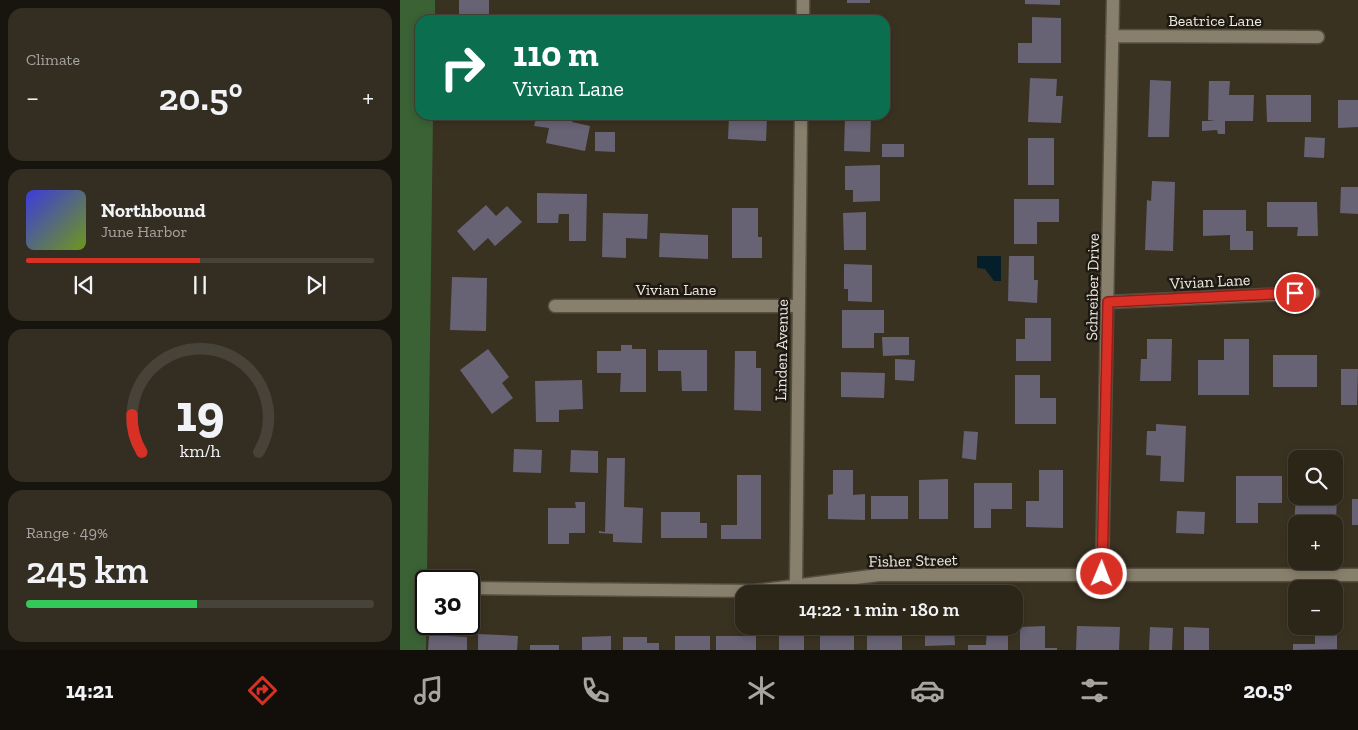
<!DOCTYPE html>
<meta charset="utf-8">
<style>
body{margin:0;font-family:"Zilla Slab",serif;background:#342e22;color:#f1f3f6;height:100vh;display:flex;flex-direction:column;font-size:19px;white-space:nowrap}
*{box-sizing:border-box;margin:0}
p{font-size:16px;color:#a6a5a2}
.icon{flex:none;width:28px;height:28px;fill:none;stroke:currentColor;stroke-width:2;stroke-linecap:round;stroke-linejoin:round}
.map{position:relative;flex:1;overflow:hidden}
.sheet{display:flex;flex-direction:column;gap:8px;padding:8px;background:#18150e;width:400px}
.sheet>*{flex:none}
.banner{position:absolute;left:15px;top:15px;width:475px;height:105px;border-radius:15px;box-shadow:0 2px 8px #0003,0 0 0 1px #484338;background:#0b6e4f;color:#fff;overflow:hidden}
.fabs{position:absolute;left:888px;top:450px;display:grid;gap:10px}
.fabs a{display:grid;place-items:center;width:55px;height:55px;border-radius:10px;background:#2c2619;box-shadow:0 2px 8px #0003,0 0 0 1px #484338;font-size:25px}
.speed{position:absolute;left:15px;top:570px;display:flex;gap:10px;font-size:25px;font-weight:700;text-align:center}
.speed>*{display:grid;place-content:center;width:65px;height:65px;border-radius:50%;background:#2c2619;box-shadow:0 2px 8px #0003,0 0 0 1px #484338;line-height:1}
.speed .limit{border:2px solid #111;border-radius:8px;background:#fff;color:#111}
.pin{position:absolute;display:grid;place-items:center;width:42px;height:42px;color:#fff;margin:-21px;border:2px solid #fff;border-radius:50%;box-shadow:0 1px 5px #0007}
.me{position:absolute;width:55px;margin:-28px;rotate:1deg;stroke-linejoin:round;filter:drop-shadow(0 0 4px #0008)}
.turn{display:flex;align-items:center;gap:18px;height:105px;padding:0 15px;font-size:22px}
.turn .icon{width:65px;height:65px;stroke-width:2.5}
.turn b{display:block;font-size:35px;line-height:42px}
.big{font-size:38px;font-weight:600;line-height:1.1}
.sheet .widget{flex:1;display:flex;flex-direction:column;justify-content:center;gap:8px;min-width:0;padding:0 18px;border-radius:15px;background:#342e22}
.sheet .dial{align-items:center;gap:0}
.dial svg{height:130px;overflow:visible;fill:none;stroke:#484338;stroke-width:7;stroke-linecap:round;text-anchor:middle}
.dial text{fill:#f1f3f6;stroke:none}
.song{display:flex;align-items:center;gap:15px}
.cover{width:60px;height:60px;border-radius:8px;background:linear-gradient(135deg,hsl(240 70% 55%),hsl(80 70% 35%))}
.played{height:5px;border-radius:2px;background:linear-gradient(90deg,#d93025 50%,#484338 50%)}
.keys{display:flex;justify-content:space-around;direction:ltr}
.heat{display:flex;justify-content:space-between;align-items:center;font-size:28px;direction:ltr}
.charge{height:8px;border-radius:4px;background:linear-gradient(90deg,#34c759 49%,#484338 0)}
.trip{position:absolute;left:335px;top:585px;width:288px;height:50px;border-radius:15px;background:#2c2619;box-shadow:0 2px 8px #0003,0 0 0 1px #484338;font-weight:600;line-height:50px;text-align:center}
.dock{display:flex;height:80px;justify-content:space-around;align-items:center;background:#120f0a;color:#a6a5a2}
.dock .icon{width:35px;height:35px}
.dock .selected{color:#d93025}
.dock b{font-size:22px;color:#f1f3f6}
main{display:flex;flex:1;min-height:0}
.map>svg:first-child{display:block}
.green{fill:#3a6235}
.water{fill:#051f2a}
.building{fill:#676274}
.lines{fill:none;stroke-linecap:round;stroke-linejoin:round}
.street-casing{stroke:#565041;stroke-width:15}
.street{stroke:#887f6c;stroke-width:12}
.route-casing{stroke:#8d1f18;stroke-width:12}
.route{stroke:#d93025;stroke-width:9}
.labels{text-anchor:middle;stroke-width:5;stroke-linejoin:round;paint-order:stroke}
.street-label{font-size:16px;fill:#ede8de;stroke:#1e1a13}
</style>
<main>
<section class="sheet">
<div class="widget"><p>Climate</p>
<div class="heat"><a>−</a><b class="big">20.5°</b><a>+</a></div>
</div>
<div class="widget">
<div class="song"><i class="cover"></i><div><b>Northbound</b><p>June Harbor</p></div></div>
<div class="played"></div>
<div class="keys"><svg class="icon" aria-label="previous" viewBox="0 0 24 24"><path d="M18 5L8 12l10 7zM5 5v14"/></svg><svg class="icon" aria-label="pause" viewBox="0 0 24 24"><path d="M8 5v14M16 5v14"/></svg><svg class="icon" aria-label="next" viewBox="0 0 24 24"><path d="M6 5l10 7-10 7zM19 5v14"/></svg></div>
</div>
<div class="widget dial"><svg viewBox="0 0 100 80">
<path d="M14 69A42 42 0 1 1 86 69"/>
<path d="M14 69A42 42 0 0 1 8 46" stroke="#d93025"/>
<text x="50" y="56" font-size="32" font-weight="700">19</text>
<text x="50" y="72" font-size="11">km/h</text>
</svg></div>
<div class="widget"><p>Range · 49%</p><b class="big">245 km</b><div class="charge"></div></div>
</section>
<div class="map">
<svg width="958" height="650" viewBox="0 0 958 650">
<rect width="100%" height="100%" fill="#3a3221"/>
<path class="green" d="M 0,0 L 35,0 L 35,20 L 20,20 L 20,115 L 33,115 L 26,650 L 0,650 Z"/>
<path class="water" d="M 577,256 L 601,256 L 601,281 L 594,281 L 585,269 L 577,268 Z"/>
<path class="building" d="M 59,0 L 89,0 L 89,20 L 59,20 Z
M 447,0 L 470,0 L 470,3 L 447,3 Z
M 625,0 L 660,0 L 660,5 L 625,4 Z
M 445,15 L 472,15 L 472,20 L 445,20 Z
M 632,17 L 661,18 L 661,63 L 618,63 L 618,43 L 632,43 Z
M 630,78 L 657,79 L 656,96 L 663,96 L 661,123 L 628,122 Z
M 750,80 L 771,81 L 769,137 L 748,137 Z
M 809,81 L 830,81 L 829,95 L 854,95 L 853,121 L 825,121 L 825,134 L 818,134 L 817,130 L 802,131 L 802,121 L 815,121 L 808,120 Z
M 485,85 L 490,85 L 489,108 L 485,108 Z
M 866,95 L 911,95 L 911,122 L 867,122 Z
M 938,100 L 958,100 L 958,127 L 938,128 Z
M 106,115 L 116,115 L 111,120 Z
M 137,115 L 174,115 L 172,122 L 190,126 L 185,151 L 146,143 L 149,128 L 134,126 Z
M 276,115 L 314,115 L 314,118 L 276,118 Z
M 335,115 L 361,115 L 361,117 L 367,117 L 366,141 L 328,139 L 329,116 Z
M 445,117 L 471,117 L 470,152 L 444,151 Z
M 195,132 L 215,132 L 215,152 L 195,151 Z
M 905,137 L 925,138 L 924,158 L 904,157 Z
M 628,138 L 654,138 L 654,185 L 628,185 Z
M 482,144 L 504,144 L 504,157 L 482,157 Z
M 480,165 L 480,201 L 453,202 L 453,190 L 445,190 L 445,166 Z
M 752,181 L 775,182 L 773,251 L 745,250 L 747,200 L 751,201 Z
M 941,187 L 958,187 L 958,214 L 940,213 Z
M 137,193 L 187,194 L 186,241 L 169,241 L 169,214 L 159,214 L 158,223 L 137,223 Z
M 614,199 L 659,199 L 659,222 L 637,222 L 637,244 L 614,244 Z
M 867,202 L 917,202 L 918,236 L 897,236 L 898,227 L 867,227 Z
M 86,205 L 96,216 L 107,206 L 122,222 L 95,246 L 88,238 L 74,251 L 57,231 Z
M 332,208 L 358,208 L 358,237 L 362,237 L 362,258 L 332,258 Z
M 803,210 L 846,210 L 846,231 L 853,231 L 853,250 L 830,250 L 830,235 L 803,236 Z
M 466,212 L 466,250 L 444,250 L 443,213 Z
M 203,213 L 248,214 L 247,239 L 226,238 L 226,258 L 202,257 Z
M 260,233 L 308,235 L 308,259 L 259,257 Z
M 609,256 L 634,256 L 634,280 L 638,280 L 637,303 L 608,301 Z
M 444,264 L 472,265 L 472,302 L 448,301 L 448,289 L 444,289 Z
M 52,277 L 87,278 L 86,331 L 50,330 Z
M 442,310 L 484,310 L 484,333 L 474,333 L 474,348 L 442,348 Z
M 625,318 L 651,318 L 651,361 L 616,361 L 616,339 L 625,339 Z
M 482,337 L 509,337 L 509,355 L 483,356 Z
M 747,339 L 772,339 L 771,381 L 740,381 L 741,359 L 747,359 Z
M 824,339 L 849,339 L 849,395 L 798,395 L 798,360 L 824,360 Z
M 221,345 L 232,345 L 232,349 L 246,349 L 246,392 L 220,392 L 221,373 L 197,373 L 197,351 L 221,351 Z
M 88,349 L 109,377 L 102,383 L 113,398 L 92,414 L 60,370 Z
M 258,350 L 307,350 L 307,391 L 282,391 L 281,371 L 258,371 Z
M 335,351 L 356,351 L 356,368 L 361,368 L 361,411 L 334,410 Z
M 873,355 L 917,355 L 917,387 L 873,387 Z
M 495,359 L 515,360 L 514,381 L 495,380 Z
M 941,369 L 958,369 L 957,405 L 941,405 Z
M 441,372 L 485,373 L 484,398 L 441,397 Z
M 615,375 L 640,375 L 640,398 L 656,398 L 656,424 L 615,424 Z
M 182,380 L 183,409 L 159,410 L 159,422 L 136,422 L 135,381 Z
M 756,424 L 786,426 L 784,482 L 760,481 L 761,456 L 746,455 L 747,431 L 756,431 Z
M 564,431 L 578,432 L 576,460 L 562,458 Z
M 114,449 L 142,450 L 141,473 L 113,472 Z
M 171,450 L 198,451 L 198,473 L 170,472 Z
M 207,458 L 225,458 L 224,507 L 243,508 L 242,543 L 213,542 L 213,534 L 199,533 L 199,531 L 205,532 Z
M 433,470 L 453,470 L 453,495 L 465,494 L 465,520 L 428,519 L 428,495 L 433,494 Z
M 639,470 L 663,470 L 663,528 L 626,527 L 626,501 L 639,501 Z
M 337,475 L 361,475 L 361,539 L 321,539 L 321,525 L 337,525 Z
M 836,476 L 882,476 L 882,503 L 858,503 L 858,523 L 836,523 Z
M 548,479 L 548,519 L 519,519 L 519,480 Z
M 574,483 L 612,483 L 612,509 L 591,509 L 591,528 L 574,528 Z
M 934,493 L 937,493 L 936,525 L 894,524 L 896,496 L 934,496 Z
M 471,496 L 508,496 L 508,519 L 471,519 Z
M 952,499 L 958,499 L 958,525 L 952,525 Z
M 175,502 L 185,502 L 185,533 L 169,533 L 169,544 L 148,544 L 148,508 L 176,508 Z
M 777,511 L 805,512 L 804,534 L 776,533 Z
M 261,512 L 300,512 L 300,523 L 307,523 L 307,538 L 261,538 Z
M 467,626 L 502,626 L 502,650 L 467,650 Z
M 525,626 L 554,626 L 555,645 L 525,646 Z
M 645,626 L 645,648 L 657,648 L 657,650 L 620,650 L 620,627 Z
M 677,626 L 720,627 L 719,650 L 676,650 Z
M 587,627 L 608,627 L 608,650 L 568,650 L 568,645 L 586,645 Z
M 750,627 L 773,628 L 772,650 L 749,650 Z
M 784,627 L 809,628 L 809,650 L 784,650 Z
M 915,628 L 937,628 L 937,649 L 893,650 L 893,644 L 915,644 Z
M 420,630 L 454,630 L 454,650 L 420,650 Z
M 379,632 L 404,632 L 404,650 L 379,650 Z
M 78,634 L 118,636 L 117,650 L 78,650 Z
M 29,635 L 67,637 L 67,650 L 28,650 Z
M 211,636 L 211,650 L 182,650 L 182,637 Z
M 275,636 L 310,636 L 310,650 L 275,650 Z
M 316,636 L 356,636 L 356,650 L 316,650 Z
M 223,637 L 247,637 L 247,643 L 259,643 L 259,650 L 223,650 Z
M 130,645 L 159,645 L 159,650 L 130,650 Z"/>
<g class="lines">
<g class="street-casing">
<path id="street" d="M 403,20 L 403,0
M 712,36 L 918,37
M 708,302 L 913,293
M 155,306 L 398,306
M 702,574 L 713,0
M 396,585 L 401,115
M 69,588 L 354,591 L 479,575 L 958,575"/>
</g>
<use href="#street" class="street"/>
</g>
<g class="lines">
<g class="route-casing">
<path id="route" d="M 702,574 L 708,302 L 895,293"/>
</g>
<use href="#route" class="route"/>
</g>
<g class="labels">
<g class="street-label">
<text x="815" y="26">Beatrice Lane</text>
<text transform="translate(810 281) rotate(-3)" y="6">Vivian Lane</text>
<text transform="translate(692 287) rotate(-89)" y="6">Schreiber Drive</text>
<text x="276" y="295">Vivian Lane</text>
<text transform="translate(381 350) rotate(-89)" y="6">Linden Avenue</text>
<text transform="translate(513 560) rotate(-1)" y="6">Fisher Street</text>
</g>
</g>
</svg>
<div class="fabs">
<a><svg class="icon" aria-label="search" viewBox="0 0 24 24"><circle cx="10" cy="10" r="6"/><path d="M15 15l6 6"/></svg></a>
<a>+</a>
<a>−</a>
</div>
<div class="speed"><div class="limit">30</div></div>
<div class="pin" style="left:895px;top:293px;background:#d93025"><svg class="icon" aria-label="arrive" viewBox="0 0 24 24"><path d="M6 21V4h12l-3 4 3 4H6"/></svg></div>
<svg class="me" style="left:702px;top:574px" viewBox="-20 -20 40 40"><circle r="17" fill="#d93025" stroke="#fff" stroke-width="3"/><path d="M0-11L8 9 0 5-8 9z" fill="#fff"/></svg>
<div class="trip">14:22 · 1 min · 180 m</div>
<div class="banner">
<div class="turn"><svg class="icon" aria-label="right" viewBox="0 0 24 24"><path d="M7 20v-9h11M14 6l5 5-5 5"/></svg><div><b>110 m</b>Vivian Lane</div></div>
</div>
</div>
</main>
<nav class="dock">
<b>14:21</b>
<svg class="icon selected" aria-label="directions" viewBox="0 0 24 24"><path d="M12 3l9 9-9 9-9-9zM9 14v-3h6M13 9l2 2-2 2"/></svg>
<svg class="icon" aria-label="music" viewBox="0 0 24 24"><path d="M9 18V5l10-2v13"/><circle cx="6" cy="18" r="3"/><circle cx="16" cy="16" r="3"/></svg>
<svg class="icon" aria-label="phone" viewBox="0 0 24 24"><path d="M5 4h4l2 5-3 2q2 4 5 5l2-3 5 2v4C11 20 4 13 5 4z"/></svg>
<svg class="icon" aria-label="climate" viewBox="0 0 24 24"><path d="M12 3v18M4 7l16 10M4 17L20 7"/></svg>
<svg class="icon" aria-label="car" viewBox="0 0 24 24"><path d="M5 17H2v-5l4-1 3-4h7l3 4 3 1v5h-3M9 17h6M6 11h13"/><circle cx="7" cy="17" r="2"/><circle cx="17" cy="17" r="2"/></svg>
<svg class="icon" aria-label="filters" viewBox="0 0 24 24"><path d="M4 7h16M4 17h16"/><circle cx="9" cy="7" r="2"/><circle cx="15" cy="17" r="2"/></svg>
<b>20.5°</b>
</nav>
